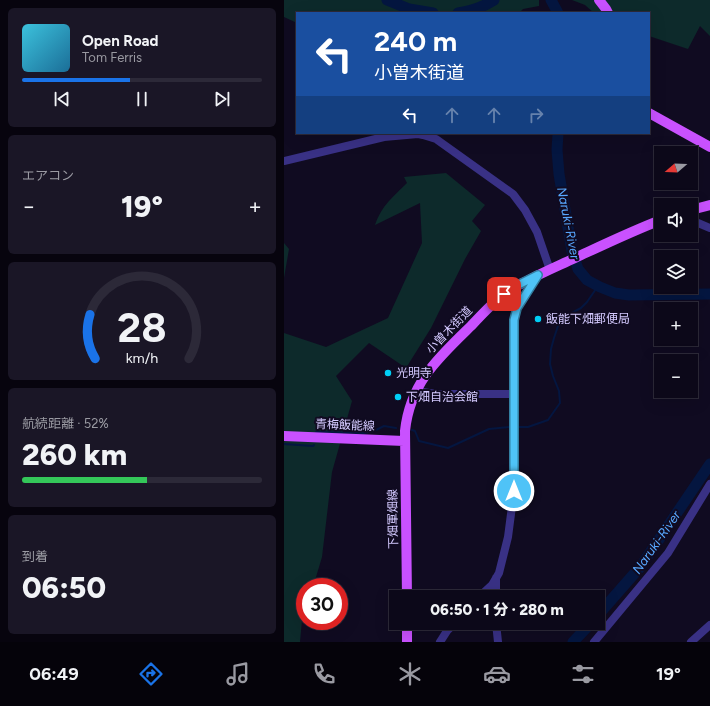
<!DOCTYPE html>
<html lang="ja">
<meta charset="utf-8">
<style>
body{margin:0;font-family:Figtree,"Noto Sans JP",sans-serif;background:#1a1626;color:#f1f3f6;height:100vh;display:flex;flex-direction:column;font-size:15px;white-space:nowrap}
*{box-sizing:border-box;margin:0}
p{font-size:13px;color:#9a9aa2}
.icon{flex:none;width:22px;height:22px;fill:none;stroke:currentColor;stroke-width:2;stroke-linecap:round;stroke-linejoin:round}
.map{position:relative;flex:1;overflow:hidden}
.sheet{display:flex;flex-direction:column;gap:8px;padding:8px;background:#07040e;width:284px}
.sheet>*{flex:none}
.guide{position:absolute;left:12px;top:12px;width:354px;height:122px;border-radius:0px;box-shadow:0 4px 16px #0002,0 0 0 1px #2c2938;background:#1a4fa0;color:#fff;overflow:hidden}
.needle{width:26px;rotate:251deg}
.controls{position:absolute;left:370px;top:146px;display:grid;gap:8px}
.controls a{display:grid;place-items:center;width:44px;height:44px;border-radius:0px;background:#0c0819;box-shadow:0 4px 16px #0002,0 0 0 1px #2c2938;font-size:20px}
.speed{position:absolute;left:12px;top:578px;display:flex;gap:8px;font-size:20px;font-weight:700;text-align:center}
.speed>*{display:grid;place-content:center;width:52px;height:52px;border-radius:50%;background:#0c0819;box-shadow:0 4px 16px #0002,0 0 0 1px #2c2938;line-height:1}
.speed .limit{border:6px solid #d22;background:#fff;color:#111}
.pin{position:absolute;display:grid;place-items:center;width:34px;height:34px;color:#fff;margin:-17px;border-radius:8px;box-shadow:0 2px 6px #0006}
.me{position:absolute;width:44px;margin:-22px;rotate:0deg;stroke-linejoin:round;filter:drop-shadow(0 0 3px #0008)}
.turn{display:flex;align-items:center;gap:14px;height:84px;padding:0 12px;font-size:18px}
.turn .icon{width:52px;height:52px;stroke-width:2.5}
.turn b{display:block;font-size:28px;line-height:34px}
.lanes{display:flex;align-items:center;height:38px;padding:0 12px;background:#0003;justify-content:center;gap:20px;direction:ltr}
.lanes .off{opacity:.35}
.big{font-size:30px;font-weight:800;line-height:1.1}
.sheet .card{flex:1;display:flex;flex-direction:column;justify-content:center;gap:6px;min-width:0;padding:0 14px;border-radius:6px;background:#1a1626}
.sheet .dial{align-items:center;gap:0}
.dial svg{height:104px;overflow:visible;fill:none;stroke:#2c2938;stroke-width:7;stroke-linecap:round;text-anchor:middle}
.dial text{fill:#f1f3f6;stroke:none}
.song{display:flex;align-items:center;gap:12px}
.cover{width:48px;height:48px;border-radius:6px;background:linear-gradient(135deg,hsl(190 70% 55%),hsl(200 70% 35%))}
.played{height:4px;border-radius:2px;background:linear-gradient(90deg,#1a73e8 45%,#2c2938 45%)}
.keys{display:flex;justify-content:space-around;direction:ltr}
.heat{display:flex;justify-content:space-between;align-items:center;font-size:22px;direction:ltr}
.charge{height:6px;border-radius:3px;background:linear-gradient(90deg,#34c759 52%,#2c2938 0)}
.trip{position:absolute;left:105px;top:590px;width:216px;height:40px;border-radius:0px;background:#0c0819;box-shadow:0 4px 16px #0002,0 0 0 1px #2c2938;font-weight:800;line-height:40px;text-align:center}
.tab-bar{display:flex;height:64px;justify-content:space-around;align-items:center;background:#05030a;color:#9a9aa2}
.tab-bar .icon{width:28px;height:28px}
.tab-bar .active{color:#1a73e8}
.tab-bar b{font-size:18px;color:#f1f3f6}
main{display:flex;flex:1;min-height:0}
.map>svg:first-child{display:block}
.green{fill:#0d2a2b}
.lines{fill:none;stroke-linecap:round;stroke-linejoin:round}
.stream{stroke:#041640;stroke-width:2}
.river{stroke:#041640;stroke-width:11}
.minor{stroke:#393185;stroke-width:8}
.major{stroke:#c951ff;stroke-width:10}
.route-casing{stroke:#337fa1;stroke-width:10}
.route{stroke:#4fc3f7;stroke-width:7}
.poi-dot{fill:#00cef5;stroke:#100b21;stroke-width:1.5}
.labels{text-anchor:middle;stroke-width:4;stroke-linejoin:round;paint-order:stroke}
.poi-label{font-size:12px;fill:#d4caff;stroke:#100b21;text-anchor:start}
.street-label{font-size:12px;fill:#d4caff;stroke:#100b21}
.water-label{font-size:13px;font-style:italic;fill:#58a8ff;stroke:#100b21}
</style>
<main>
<section class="sheet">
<div class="card">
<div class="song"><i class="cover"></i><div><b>Open Road</b><p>Tom Ferris</p></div></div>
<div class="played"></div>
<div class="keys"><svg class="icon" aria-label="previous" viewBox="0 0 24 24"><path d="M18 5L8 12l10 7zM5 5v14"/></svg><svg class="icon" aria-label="pause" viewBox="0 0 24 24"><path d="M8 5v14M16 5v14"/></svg><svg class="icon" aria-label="next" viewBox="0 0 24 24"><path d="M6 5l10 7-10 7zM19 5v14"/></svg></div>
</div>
<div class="card"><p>エアコン</p>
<div class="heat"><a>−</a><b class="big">19°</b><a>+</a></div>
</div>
<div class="card dial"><svg viewBox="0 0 100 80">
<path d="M14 69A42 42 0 1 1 86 69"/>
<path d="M14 69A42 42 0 0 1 10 35" stroke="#1a73e8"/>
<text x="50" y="56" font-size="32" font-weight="700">28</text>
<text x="50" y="72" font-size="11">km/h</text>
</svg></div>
<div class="card"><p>航続距離 · 52%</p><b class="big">260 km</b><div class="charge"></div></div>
<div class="card"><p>到着</p><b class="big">06:50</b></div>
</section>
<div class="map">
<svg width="426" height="642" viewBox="0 0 426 642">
<rect width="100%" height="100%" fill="#100b21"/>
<path class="green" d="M 0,0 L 255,0 L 255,6 L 239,9 L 235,13 L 13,13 L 13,23 L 0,17 Z
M 288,0 L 426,0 L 426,36 L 416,26 L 404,49 L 365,36 L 365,13 L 310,13 L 301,5 Z
M 162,173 L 201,205 L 188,221 L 197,231 L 181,259 L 147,328 L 122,368 L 85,343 L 52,376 L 68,401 L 48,472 L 38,557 L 29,587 L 21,587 L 21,611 L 18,620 L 16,642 L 0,642 L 0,333 L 42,347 L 104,318 L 138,243 L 136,203 L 91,225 C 98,205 109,197 123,183 L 120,177 Z
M 0,243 L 5,249 L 0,278 Z"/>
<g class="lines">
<path class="stream" d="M 235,427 L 244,427 L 264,420 L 276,403 L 275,391 L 269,376 L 266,364 L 267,349 L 270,338 L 275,323 L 286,314 L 297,308 L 303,302 L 314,286
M 128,430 L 131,431 L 135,441 L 164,448 L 205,429 L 225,427
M 32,432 L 80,433 L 90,431 L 100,426 L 112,428
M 0,444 L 29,446 L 30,445"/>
<path class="river" d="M 103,0 L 125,9 L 149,13
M 267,0 L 274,13
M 174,13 C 187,11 199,7 210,0
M 274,133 L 273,150 L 275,174 L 288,251 L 294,269 L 303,280 L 316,287 L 331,293 L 345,295 L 426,294
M 314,615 L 357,566 L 426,464
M 289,642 L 307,623"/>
<path class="minor" d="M 0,161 L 100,137 L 134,134 L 139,135 L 152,139 L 229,194 L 241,210 L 253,232 L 266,270
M 407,220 L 426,228
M 132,391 L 152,394 L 230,394
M 195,597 L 208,585 L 215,573 L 224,537 L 230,491 L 229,356 L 230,320 L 233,308 L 254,275
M 212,597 L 212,578
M 212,623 L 214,642
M 156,642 L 163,631 L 171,623
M 310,642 L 384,553 L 426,484
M 407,642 L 426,625"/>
<path class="major" d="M 315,0 L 322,9 L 324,13
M 365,113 L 426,147
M 407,210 L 426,205
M 0,436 L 120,441
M 123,597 L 121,431 C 126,383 154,358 187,326 C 199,313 211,300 225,290 C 230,287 236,284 241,282 C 257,273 274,266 291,258 C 319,245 348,231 377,220
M 123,623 L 123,642"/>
</g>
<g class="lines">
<g class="route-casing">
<path id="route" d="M 220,294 L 226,289 L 254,275 L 233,308 L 230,320 L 230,491"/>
</g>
<use href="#route" class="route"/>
</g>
<g class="poi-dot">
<circle cx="254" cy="319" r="4"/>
<circle cx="104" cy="373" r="4"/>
<circle cx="114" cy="397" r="4"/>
</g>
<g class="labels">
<g class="poi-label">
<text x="262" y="323">飯能下畑郵便局</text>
<text x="112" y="377">光明寺</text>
<text x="122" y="401">下畑自治会館</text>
</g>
<g class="street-label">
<text transform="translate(165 330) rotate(-46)" y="4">小曽木街道</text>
<text transform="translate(61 425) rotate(2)" y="4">青梅飯能線</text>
<text transform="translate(109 519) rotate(-91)" y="4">下畑軍畑線</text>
</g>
<g class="water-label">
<text transform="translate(285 223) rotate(79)" y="5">Naruki-River</text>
<text transform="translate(372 542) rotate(-55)" y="5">Naruki-River</text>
</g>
</g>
</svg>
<div class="controls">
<a><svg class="needle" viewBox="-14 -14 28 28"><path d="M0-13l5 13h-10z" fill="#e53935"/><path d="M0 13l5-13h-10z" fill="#9a9aa2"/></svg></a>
<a><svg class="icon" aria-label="sound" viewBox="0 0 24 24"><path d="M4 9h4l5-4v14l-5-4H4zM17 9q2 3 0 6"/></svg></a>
<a><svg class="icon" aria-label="layers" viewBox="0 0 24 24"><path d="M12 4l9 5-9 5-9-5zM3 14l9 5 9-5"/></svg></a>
<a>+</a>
<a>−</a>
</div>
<div class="speed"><div class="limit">30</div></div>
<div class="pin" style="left:220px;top:294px;background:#d93025"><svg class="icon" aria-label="arrive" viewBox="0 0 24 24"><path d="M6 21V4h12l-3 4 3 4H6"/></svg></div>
<svg class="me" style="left:230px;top:491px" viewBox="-20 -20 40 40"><circle r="17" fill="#4fc3f7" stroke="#fff" stroke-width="3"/><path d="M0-11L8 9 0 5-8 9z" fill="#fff"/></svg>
<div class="trip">06:50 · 1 分 · 280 m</div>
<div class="guide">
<div class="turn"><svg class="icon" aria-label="left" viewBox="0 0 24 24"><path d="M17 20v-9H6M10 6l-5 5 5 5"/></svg><div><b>240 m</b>小曽木街道</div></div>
<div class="lanes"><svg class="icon" aria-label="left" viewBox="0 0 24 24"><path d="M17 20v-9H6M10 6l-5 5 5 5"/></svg><svg class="icon off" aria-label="ahead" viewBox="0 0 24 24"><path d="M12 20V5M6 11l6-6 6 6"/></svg><svg class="icon off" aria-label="ahead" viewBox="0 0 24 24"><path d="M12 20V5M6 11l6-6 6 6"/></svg><svg class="icon off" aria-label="right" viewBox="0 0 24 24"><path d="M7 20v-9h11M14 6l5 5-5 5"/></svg></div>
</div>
</div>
</main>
<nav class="tab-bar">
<b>06:49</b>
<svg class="icon active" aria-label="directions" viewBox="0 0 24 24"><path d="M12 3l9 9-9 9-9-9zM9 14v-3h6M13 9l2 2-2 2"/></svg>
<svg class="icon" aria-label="music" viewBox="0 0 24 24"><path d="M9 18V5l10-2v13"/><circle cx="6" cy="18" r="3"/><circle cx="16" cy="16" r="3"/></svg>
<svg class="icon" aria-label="phone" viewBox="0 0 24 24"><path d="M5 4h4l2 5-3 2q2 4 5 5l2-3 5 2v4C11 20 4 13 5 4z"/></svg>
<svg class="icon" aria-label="climate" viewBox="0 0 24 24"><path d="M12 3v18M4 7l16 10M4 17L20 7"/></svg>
<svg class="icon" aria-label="car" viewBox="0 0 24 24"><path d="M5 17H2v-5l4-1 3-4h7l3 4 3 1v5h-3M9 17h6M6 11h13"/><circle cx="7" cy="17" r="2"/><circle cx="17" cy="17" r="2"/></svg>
<svg class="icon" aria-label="filters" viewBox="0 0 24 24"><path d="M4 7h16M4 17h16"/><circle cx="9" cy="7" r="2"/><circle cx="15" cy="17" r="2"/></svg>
<b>19°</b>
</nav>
